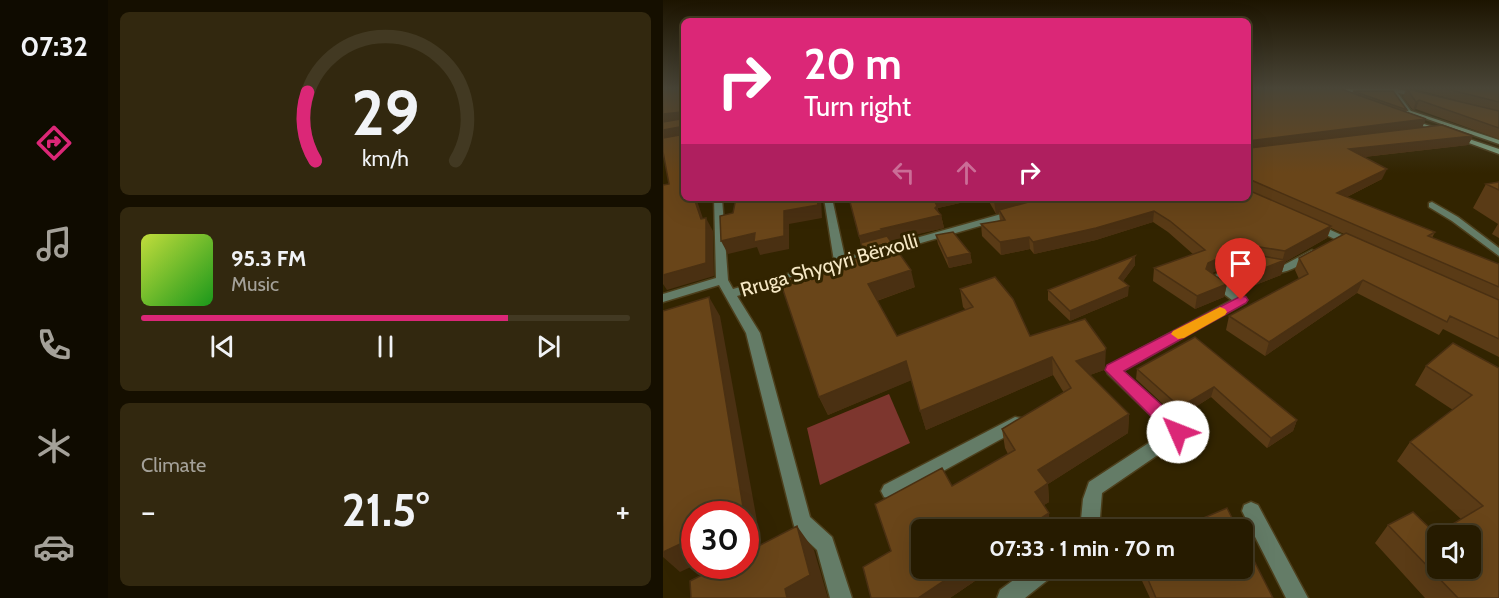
<!DOCTYPE html>
<meta charset="utf-8">
<style>
body{margin:0;font-family:Cabin,sans-serif;background:#32280f;color:#f1f3f6;height:100vh;display:flex;flex-direction:column;font-size:22px;white-space:nowrap}
*{box-sizing:border-box;margin:0}
p{font-size:20px;color:#a4a199}
.icon{flex:none;width:33px;height:33px;fill:none;stroke:currentColor;stroke-width:2;stroke-linecap:round;stroke-linejoin:round}
.map{position:relative;flex:1;overflow:hidden}
.side{display:flex;flex-direction:column;gap:12px;padding:12px;background:#150f00;width:555px}
.side>*{flex:none}
.top-card{position:absolute;left:18px;top:18px;width:570px;height:183px;border-radius:9px;box-shadow:0 6px 24px #0002,0 0 0 2px #423922;background:#db2777;color:#fff;overflow:hidden}
.tools{position:absolute;left:764px;top:525px;display:grid;gap:12px}
.tools a{display:grid;place-items:center;width:54px;height:54px;border-radius:9px;background:#261b00;box-shadow:0 6px 24px #0002,0 0 0 2px #423922;font-size:30px}
.speed{position:absolute;left:18px;top:501px;display:flex;gap:12px;font-size:30px;font-weight:700;text-align:center}
.speed>*{display:grid;place-content:center;width:78px;height:78px;border-radius:50%;background:#261b00;box-shadow:0 6px 24px #0002,0 0 0 2px #423922;line-height:1}
.speed .limit{border:9px solid #d22;background:#fff;color:#111}
.pin{position:absolute;display:grid;place-items:center;width:51px;height:51px;color:#fff;margin:-62px -26px;border-radius:50% 50% 50% 0;rotate:-45deg;box-shadow:0 0 6px #0007}
.pin .icon{rotate:45deg}
.me{position:absolute;width:66px;margin:-33px;rotate:314deg;stroke-linejoin:round;filter:drop-shadow(0 0 4px #0008)}
.turn{display:flex;align-items:center;gap:21px;height:126px;padding:0 24px;font-size:27px}
.turn .icon{width:78px;height:78px;stroke-width:2.5}
.turn b{display:block;font-size:42px;line-height:51px}
.lanes{display:flex;align-items:center;height:57px;padding:0 24px;background:#0003;justify-content:center;gap:30px;direction:ltr}
.lanes .off{opacity:.35}
.big{font-size:45px;font-weight:700;line-height:1.1}
.side .card{flex:1;display:flex;flex-direction:column;justify-content:center;gap:9px;min-width:0;padding:0 21px;border-radius:9px;background:#32280f}
.side .dial{align-items:center;gap:0}
.dial svg{height:156px;overflow:visible;fill:none;stroke:#423922;stroke-width:7;stroke-linecap:round;text-anchor:middle}
.dial text{fill:#f1f3f6;stroke:none}
.song{display:flex;align-items:center;gap:18px}
.cover{width:72px;height:72px;border-radius:9px;background:linear-gradient(135deg,hsl(70 70% 55%),hsl(120 70% 35%))}
.played{height:6px;border-radius:3px;background:linear-gradient(90deg,#db2777 75%,#423922 75%)}
.keys{display:flex;justify-content:space-around;direction:ltr}
.heat{display:flex;justify-content:space-between;align-items:center;font-size:33px;direction:ltr}
.trip{position:absolute;left:248px;top:519px;width:342px;height:60px;border-radius:9px;background:#261b00;box-shadow:0 6px 24px #0002,0 0 0 2px #423922;font-weight:700;line-height:60px;text-align:center}
main{display:flex;flex:1;min-height:0}
.dock{display:flex;flex-direction:column;width:108px;justify-content:space-around;align-items:center;background:#0f0b00;color:#a4a199}
.dock .icon{width:42px;height:42px}
.dock .current{color:#db2777}
.dock b{font-size:27px;color:#f1f3f6}
.map>svg:first-child{display:block}
.green{fill:#7d362e}
.lines{fill:none;stroke-linecap:round;stroke-linejoin:round}
.pedestrian-casing{stroke:#4d3f1c;stroke-width:3}
.minor-casing{stroke:#4d3f1c;stroke-width:3}
.secondary-casing{stroke:#4d3f1c;stroke-width:3}
.pedestrian{fill:#647c67;fill-rule:evenodd}
.minor{fill:#647c67;fill-rule:evenodd}
.secondary{fill:#86ad8b;fill-rule:evenodd}
.wall{fill:#5a3b16}
.shaded-wall{fill:#4a3012}
.building{fill:#694519;stroke:#4a3012;stroke-width:1.5;fill-rule:evenodd}
.route{fill:#db2777;stroke:#8e194d;stroke-width:1.5}
.slow{fill:#f59e0b}
.labels{text-anchor:middle;stroke-width:6;stroke-linejoin:round;paint-order:stroke}
.street-label{font-size:20px;fill:#f6e8c5;stroke:#322400}
</style>
<main>
<nav class="dock">
<b>07:32</b>
<svg class="icon current" aria-label="directions" viewBox="0 0 24 24"><path d="M12 3l9 9-9 9-9-9zM9 14v-3h6M13 9l2 2-2 2"/></svg>
<svg class="icon" aria-label="music" viewBox="0 0 24 24"><path d="M9 18V5l10-2v13"/><circle cx="6" cy="18" r="3"/><circle cx="16" cy="16" r="3"/></svg>
<svg class="icon" aria-label="phone" viewBox="0 0 24 24"><path d="M5 4h4l2 5-3 2q2 4 5 5l2-3 5 2v4C11 20 4 13 5 4z"/></svg>
<svg class="icon" aria-label="climate" viewBox="0 0 24 24"><path d="M12 3v18M4 7l16 10M4 17L20 7"/></svg>
<svg class="icon" aria-label="car" viewBox="0 0 24 24"><path d="M5 17H2v-5l4-1 3-4h7l3 4 3 1v5h-3M9 17h6M6 11h13"/><circle cx="7" cy="17" r="2"/><circle cx="17" cy="17" r="2"/></svg>
</nav>
<section class="side">
<div class="card dial"><svg viewBox="0 0 100 80">
<path d="M14 69A42 42 0 1 1 86 69"/>
<path d="M14 69A42 42 0 0 1 10 34" stroke="#db2777"/>
<text x="50" y="56" font-size="32" font-weight="700">29</text>
<text x="50" y="72" font-size="11">km/h</text>
</svg></div>
<div class="card">
<div class="song"><i class="cover"></i><div><b>95.3 FM</b><p>Music</p></div></div>
<div class="played"></div>
<div class="keys"><svg class="icon" aria-label="previous" viewBox="0 0 24 24"><path d="M18 5L8 12l10 7zM5 5v14"/></svg><svg class="icon" aria-label="pause" viewBox="0 0 24 24"><path d="M8 5v14M16 5v14"/></svg><svg class="icon" aria-label="next" viewBox="0 0 24 24"><path d="M6 5l10 7-10 7zM19 5v14"/></svg></div>
</div>
<div class="card"><p>Climate</p>
<div class="heat"><a>−</a><b class="big">21.5°</b><a>+</a></div>
</div>
</section>
<div class="map">
<svg width="836" height="598" viewBox="0 0 836 598">
<rect width="100%" height="100%" fill="#322400"/>
<path class="green" d="M 226,394 L 247,443 L 157,485 L 144,428 Z"/>
<g class="lines">
<g class="pedestrian-casing">
<path id="pedestrian" d="M 352,417 L 358,418 L 360,423 L 358,428 L 233,497 L 227,499 L 221,497 L 218,491 L 221,485 Z"/>
</g>
<g class="minor-casing">
<path id="minor" d="M 683,89 L 734,89 L 761,95 L 758,97 L 735,93 L 748,111 L 745,113 L 729,92 L 685,92 Z
M 51,198 L 59,198 L 65,280 L 70,289 L 171,261 L 161,198 L 169,198 L 182,258 L 349,211 L 355,211 L 357,213 L 355,215 L 74,296 L 97,333 L 147,517 L 169,537 L 189,598 L 167,598 L 154,550 L 132,529 L 130,522 L 83,333 L 56,285 L 0,302 L 0,294 L 53,278 Z
M 769,202 L 795,217 L 836,248 L 836,256 L 789,221 L 766,207 L 766,203 Z
M 652,223 L 694,242 L 695,244 L 694,246 L 686,246 L 649,228 L 647,226 Z
M 649,250 L 654,253 L 653,255 C 636,265 618,281 599,267 L 605,264 L 619,266 Z
M 575,264 L 581,267 L 579,269 L 556,280 L 582,297 L 584,300 L 582,303 L 460,371 L 521,427 L 523,432 L 521,437 L 439,493 L 436,530 L 417,530 L 420,499 L 426,482 L 504,431 L 445,374 L 443,370 L 445,366 L 569,300 L 542,280 Z
M 588,502 L 595,505 L 645,598 L 623,598 L 579,511 L 581,505 Z
M 367,568 L 394,568 L 391,575 L 362,598 L 334,598 L 337,590 Z"/>
</g>
<g class="secondary-casing">
<path id="secondary" d="M 680,89 L 689,89 L 708,96 L 703,97 Z
M 727,104 L 836,140 L 836,144 L 727,106 Z
M 743,118 L 836,149 L 836,154 L 743,120 Z"/>
</g>
<use href="#pedestrian" class="pedestrian"/>
<use href="#minor" class="minor"/>
<use href="#secondary" class="secondary"/>
</g>
<path class="wall" d="M 585,89 L 683,89 L 682,91 L 690,93 L 690,91 L 744,110 L 743,112 L 759,127 L 810,136 L 805,145 L 701,157 L 719,179 L 684,197 L 772,232 L 769,238 L 836,264 L 836,357 L 780,329 L 776,335 L 694,293 L 602,356 L 563,330 L 566,316 L 636,279 L 632,270 L 636,258 L 681,234 L 668,228 L 664,238 L 622,262 L 618,275 L 577,291 L 560,280 L 564,266 L 581,257 L 549,273 L 564,284 L 561,297 L 532,309 L 490,281 L 491,268 L 531,255 L 505,232 L 490,222 L 433,240 L 371,254 L 367,249 L 338,255 L 319,236 L 318,224 L 337,221 L 336,213 L 333,214 L 324,198 L 585,198 Z
M 743,89 L 793,100 L 750,89 L 836,89 L 836,139 L 753,109 L 750,110 L 740,97 Z
M 836,182 L 836,238 L 829,234 L 835,224 L 810,208 L 823,184 Z
M 202,198 L 319,198 L 275,208 L 275,211 L 278,215 L 281,228 L 227,240 L 252,287 L 214,301 L 234,336 L 303,310 L 300,307 L 297,289 L 367,336 L 442,367 L 441,370 L 427,375 L 466,414 L 465,433 L 385,484 L 386,502 L 381,505 L 331,568 L 287,598 L 208,598 L 228,551 L 289,486 L 345,454 L 342,448 L 339,429 L 401,393 L 390,375 L 263,430 L 248,380 L 165,415 L 156,397 L 201,256 L 196,236 Z
M 273,235 L 307,253 L 309,263 L 286,268 L 275,244 Z
M 472,256 L 472,265 L 460,281 L 465,296 L 407,321 L 385,300 L 385,290 Z
M 532,337 L 634,420 L 630,431 L 604,448 L 548,397 L 515,418 L 473,379 L 474,369 Z
M 763,366 L 836,368 L 836,598 L 762,598 L 712,543 L 725,525 L 773,534 L 798,519 L 734,461 L 747,442 L 790,410 L 752,385 Z
M 473,568 L 579,568 L 610,598 L 487,598 Z"/>
<path class="shaded-wall" d="M 756,100 L 753,109 L 750,110 L 753,102 Z
M 18,112 L 21,118 L 0,125 L 0,114 Z
M 763,119 L 759,128 L 585,150 L 585,141 Z
M 17,127 L 21,134 L 0,142 L 0,130 Z
M 810,136 L 805,145 L 683,159 L 686,149 Z
M 724,169 L 719,179 L 670,204 L 674,193 Z
M 588,180 L 586,191 L 585,192 L 585,183 Z
M 31,198 L 33,198 L 43,227 L 43,218 L 50,231 L 51,276 L 4,290 L 0,284 L 0,275 Z
M 154,198 L 158,198 L 159,218 L 126,224 L 126,249 L 97,255 L 94,247 L 65,254 L 58,241 L 92,233 L 121,211 Z
M 269,198 L 319,198 L 275,208 L 276,215 L 278,215 L 281,228 L 222,242 L 200,249 L 196,236 L 218,229 Z
M 343,198 L 390,198 L 336,210 L 336,213 L 333,214 L 331,201 Z
M 491,211 L 490,222 L 433,240 L 371,254 L 370,242 Z
M 668,226 L 664,238 L 622,262 L 618,275 L 577,291 L 580,276 L 619,262 L 622,251 Z
M 366,237 L 367,249 L 338,255 L 337,242 Z
M 584,245 L 581,257 L 543,276 L 543,269 L 545,263 Z
M 307,253 L 309,263 L 286,268 L 284,258 Z
M 472,256 L 472,265 L 455,288 L 456,278 Z
M 248,270 L 252,287 L 210,302 L 205,284 Z
M 700,280 L 694,293 L 602,356 L 606,342 Z
M 564,284 L 561,297 L 532,309 L 534,296 Z
M 466,286 L 465,296 L 407,321 L 407,311 Z
M 46,297 L 57,316 L 96,532 L 82,539 L 82,514 L 77,514 Z
M 443,348 L 442,367 L 441,370 L 413,380 L 413,361 Z
M 389,357 L 390,375 L 263,430 L 257,411 Z
M 243,361 L 249,380 L 165,415 L 156,397 Z
M 551,387 L 548,397 L 515,418 L 517,407 Z
M 466,414 L 465,433 L 385,484 L 386,502 L 373,510 L 372,492 L 375,470 Z
M 634,420 L 630,431 L 604,448 L 608,438 Z
M 386,513 L 387,530 L 360,530 Z
M 134,526 L 151,550 L 165,598 L 124,598 L 122,589 Z
M 32,537 L 32,565 L 17,572 L 0,557 L 0,552 Z
M 300,568 L 331,568 L 287,598 L 255,598 Z"/>
<path class="building" d="M 0,89 L 21,89 L 21,198 L 31,198 L 38,219 L 43,218 L 43,263 L 0,275 L 0,185 L 6,184 L 0,152 L 0,138 L 16,135 L 17,127 L 0,130 L 0,122 L 17,119 L 18,112 L 0,114 Z
M 585,89 L 678,89 L 763,119 L 585,141 L 585,145 Z
M 744,89 L 836,111 L 836,128 L 756,100 L 753,102 Z
M 784,89 L 836,89 L 836,102 Z
M 690,91 L 730,91 L 744,110 Z
M 779,125 L 810,136 L 686,149 L 724,169 L 674,193 L 772,232 L 765,236 L 836,264 L 836,287 L 588,180 L 585,183 L 585,146 L 587,148 Z
M 836,182 L 836,190 L 823,184 Z
M 585,190 L 668,226 L 622,251 L 584,245 L 545,263 L 543,269 L 564,284 L 534,296 L 491,268 L 542,250 L 507,221 L 491,211 L 433,228 L 370,242 L 366,237 L 337,242 L 318,224 L 342,220 L 336,210 L 380,198 L 585,198 Z
M 73,198 L 154,198 L 155,205 L 121,211 L 121,236 L 91,242 L 92,233 L 58,241 L 57,216 L 70,213 Z
M 204,198 L 270,198 L 274,206 L 272,208 L 278,215 L 218,229 L 219,230 L 196,236 L 187,202 Z
M 330,198 L 343,198 L 331,201 Z
M 290,232 L 307,253 L 284,258 L 273,235 Z
M 683,233 L 836,300 L 836,339 L 787,316 L 784,322 L 700,280 L 606,342 L 566,316 L 645,274 L 636,258 Z
M 224,236 L 248,270 L 205,284 L 234,336 L 310,307 L 297,289 L 332,277 L 350,299 L 367,336 L 422,319 L 443,348 L 442,351 L 413,361 L 466,414 L 375,470 L 385,483 L 372,492 L 386,513 L 360,530 L 258,530 L 258,568 L 300,568 L 255,598 L 208,598 L 200,567 L 228,551 L 212,504 L 279,468 L 289,486 L 352,450 L 339,429 L 408,388 L 389,357 L 257,411 L 243,361 L 156,397 L 117,281 L 201,256 L 198,243 Z
M 587,254 L 622,260 L 580,276 L 564,266 Z
M 472,256 L 456,278 L 466,286 L 407,311 L 385,290 Z
M 46,297 L 81,513 L 77,514 L 32,514 L 32,537 L 0,552 L 0,311 Z
M 532,337 L 634,420 L 608,438 L 551,387 L 517,407 L 474,369 Z
M 790,343 L 836,368 L 836,598 L 795,598 L 725,525 L 750,512 L 773,534 L 820,506 L 747,442 L 809,395 L 763,366 ZM 774,536 L 807,536 L 807,568 L 774,568 Z
M 564,508 L 575,530 L 512,530 Z
M 134,526 L 147,575 L 122,589 L 124,598 L 28,598 L 27,581 L 57,566 L 82,566 L 82,553 Z
M 579,537 L 610,598 L 493,598 L 480,568 L 579,568 Z"/>
<linearGradient id="sky" x2="0" y2="1"><stop stop-color="#1c1400"/><stop offset="0.51" stop-color="#494537"/><stop offset="1" stop-color="#494537" stop-opacity="0"/></linearGradient>
<rect width="836" height="173" fill="url(#sky)"/>
<path class="route" d="M 578,296 L 583,297 L 585,300 L 583,303 L 461,371 L 522,426 L 525,432 L 522,437 L 515,439 L 509,437 L 442,370 L 444,365 Z"/>
<path class="slow" d="M 557,307 L 562,309 L 564,312 L 562,315 L 521,338 L 515,339 L 508,334 L 510,331 Z"/>
<g class="labels">
<g class="street-label">
<text transform="translate(166 265) rotate(-16)" y="7">Rruga Shyqyri Bërxolli</text>
</g>
</g>
</svg>
<div class="tools">
<a><svg class="icon" aria-label="sound" viewBox="0 0 24 24"><path d="M4 9h4l5-4v14l-5-4H4zM17 9q2 3 0 6"/></svg></a>
</div>
<div class="speed"><div class="limit">30</div></div>
<div class="pin" style="left:578px;top:300px;background:#d93025"><svg class="icon" aria-label="arrive" viewBox="0 0 24 24"><path d="M6 21V4h12l-3 4 3 4H6"/></svg></div>
<svg class="me" style="left:515px;top:432px" viewBox="-20 -20 40 40"><circle r="19" fill="#fff"/><path d="M0-13L10 11 0 6-10 11z" fill="#db2777"/></svg>
<div class="trip">07:33 · 1 min · 70 m</div>
<div class="top-card">
<div class="turn"><svg class="icon" aria-label="right" viewBox="0 0 24 24"><path d="M7 20v-9h11M14 6l5 5-5 5"/></svg><div><b>20 m</b>Turn right</div></div>
<div class="lanes"><svg class="icon off" aria-label="left" viewBox="0 0 24 24"><path d="M17 20v-9H6M10 6l-5 5 5 5"/></svg><svg class="icon off" aria-label="ahead" viewBox="0 0 24 24"><path d="M12 20V5M6 11l6-6 6 6"/></svg><svg class="icon" aria-label="right" viewBox="0 0 24 24"><path d="M7 20v-9h11M14 6l5 5-5 5"/></svg></div>
</div>
</div>
</main>
